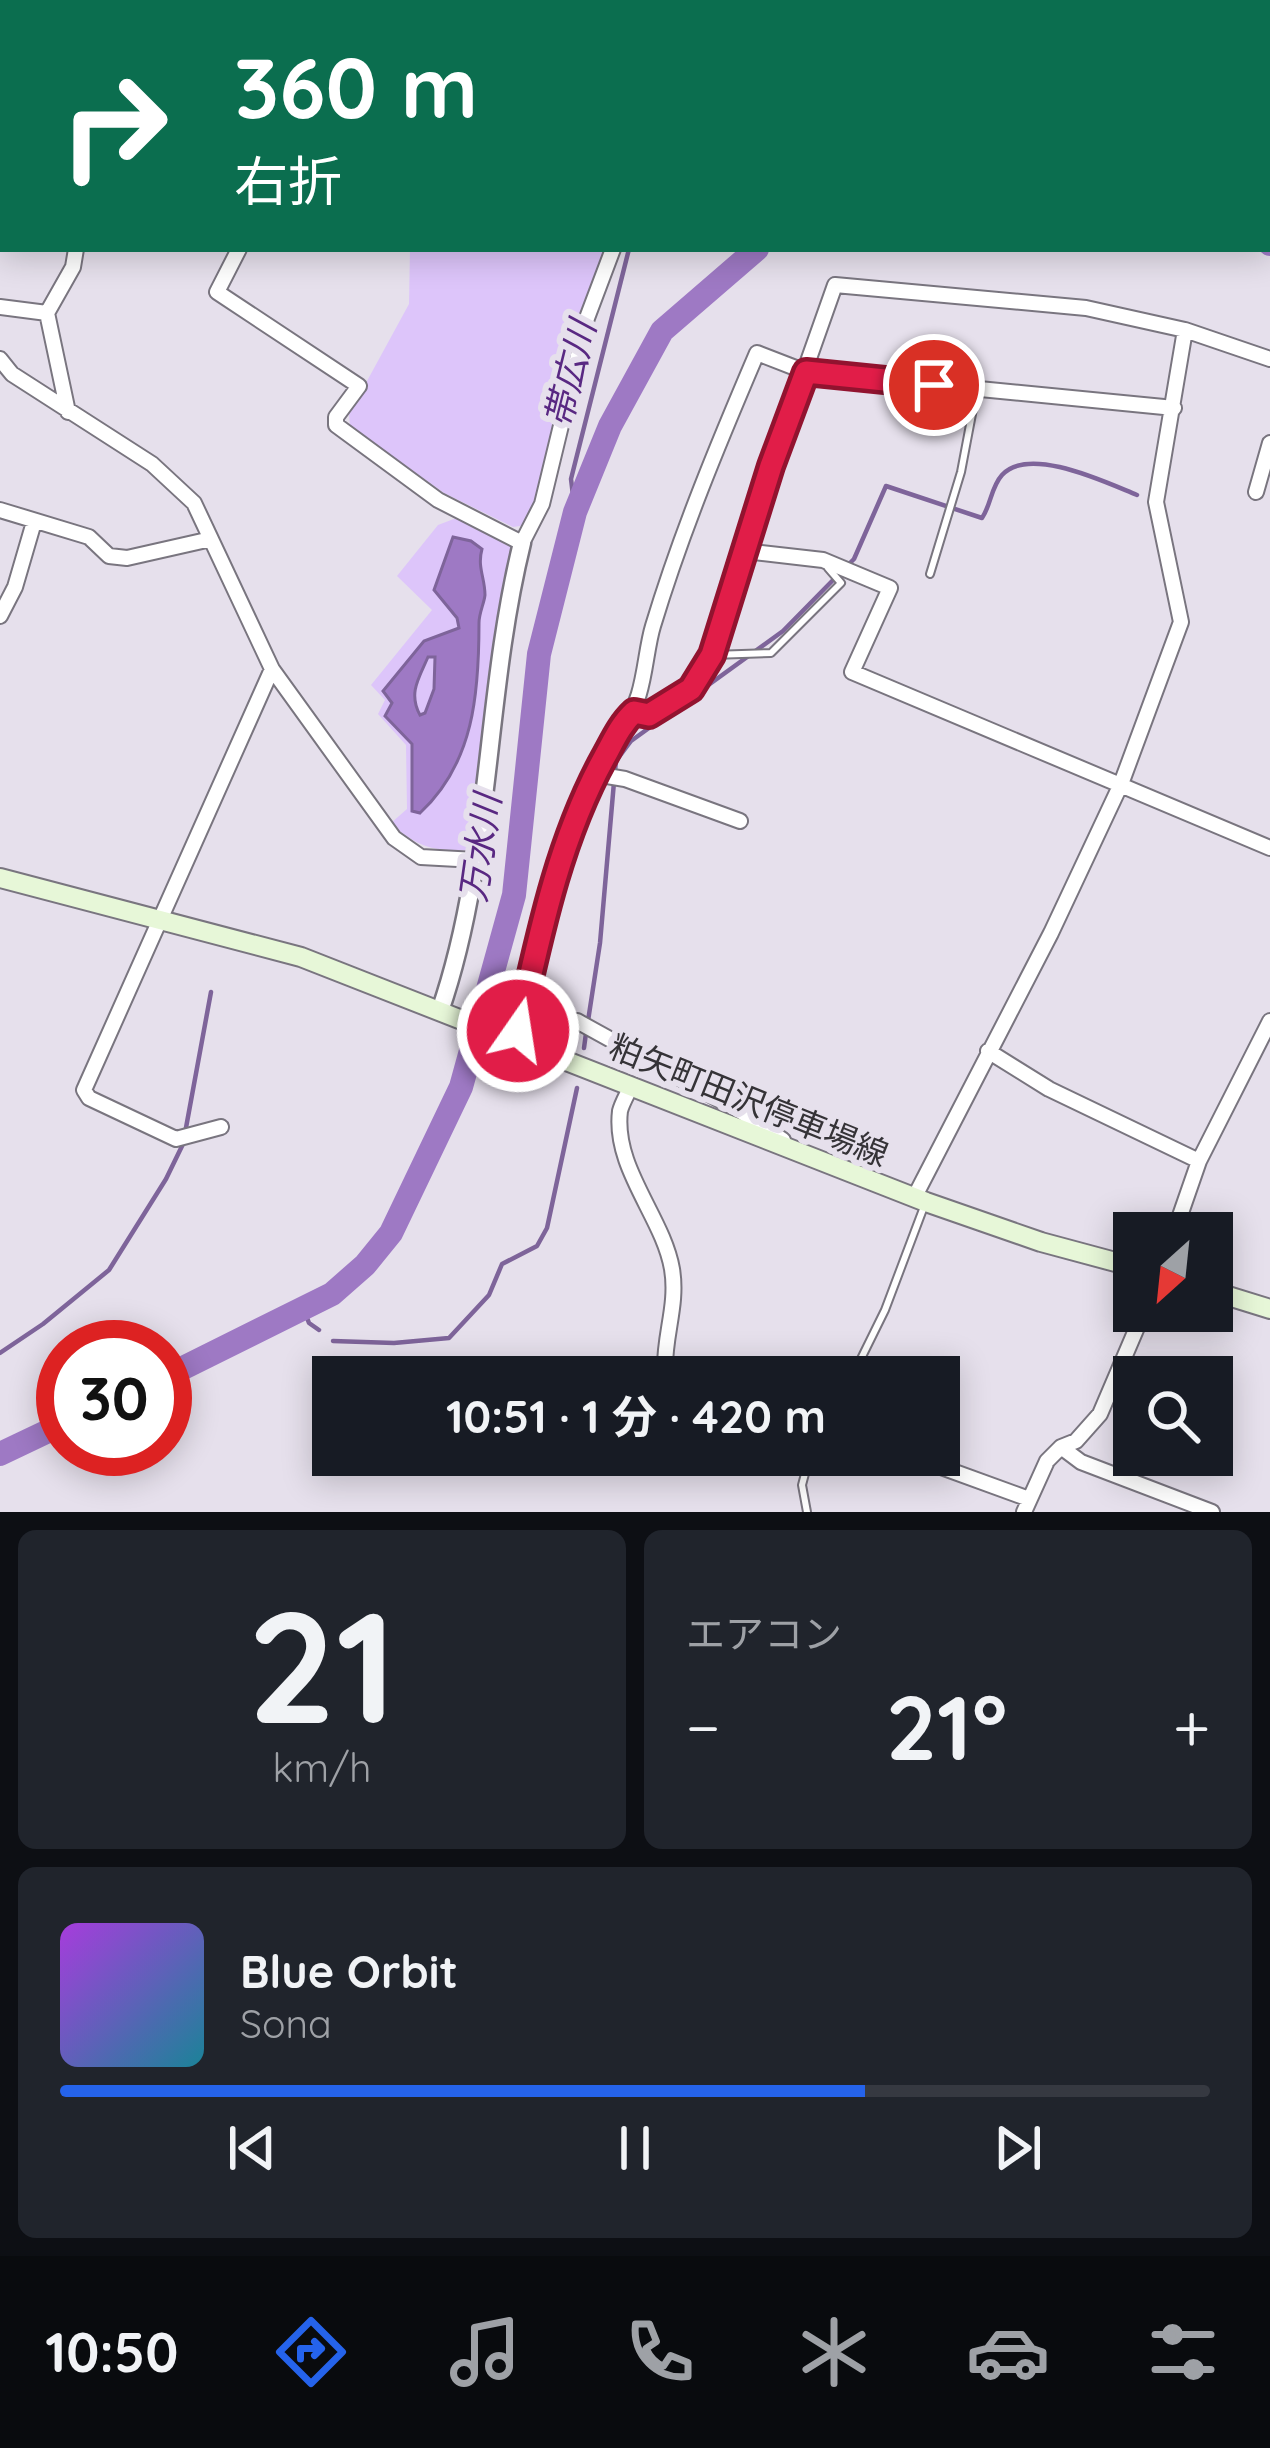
<!DOCTYPE html>
<html lang="ja">
<meta charset="utf-8">
<style>
body{margin:0;font-family:Quicksand,"Noto Sans JP",sans-serif;background:#20242c;color:#f1f3f6;height:100vh;display:flex;flex-direction:column;font-size:45px;white-space:nowrap}
*{box-sizing:border-box;margin:0}
p{font-size:39px;color:#9ea1a6}
.icon{flex:none;width:66px;height:66px;fill:none;stroke:currentColor;stroke-width:2;stroke-linecap:round;stroke-linejoin:round}
.map{position:relative;height:1512px;overflow:hidden}
.sheet{display:flex;flex-direction:column;gap:18px;padding:18px;background:#0d0f14;flex:1}
.sheet>*{flex:none}
.top-card{position:absolute;left:0px;top:0px;width:1272px;height:252px;box-shadow:0 6px 30px #0003;background:#0b6e4f;color:#fff;overflow:hidden}
.needle{width:78px;rotate:207deg}
.tools{position:absolute;left:1113px;top:1212px;display:grid;gap:24px}
.tools a{display:grid;place-items:center;width:120px;height:120px;border-radius:0px;background:#171b24;box-shadow:0 6px 30px #0003;font-size:60px}
.speed{position:absolute;left:36px;top:1320px;display:flex;gap:24px;font-size:60px;font-weight:700;text-align:center}
.speed>*{display:grid;place-content:center;width:156px;height:156px;border-radius:50%;background:#171b24;box-shadow:0 6px 30px #0003;line-height:1}
.speed .limit{border:18px solid #d22;background:#fff;color:#111}
.pin{position:absolute;display:grid;place-items:center;width:102px;height:102px;color:#fff;margin:-51px;border:6px solid #fff;border-radius:50%;box-shadow:0 3px 12px #0007}
.me{position:absolute;width:132px;margin:-66px;rotate:13deg;stroke-linejoin:round;filter:drop-shadow(0 0 9px #0008)}
.turn{display:flex;align-items:center;gap:42px;height:252px;padding:0 36px;font-size:54px}
.turn .icon{width:156px;height:156px;stroke-width:2.5}
.turn b{display:block;font-size:84px;line-height:102px}
.big{font-size:90px;font-weight:700;line-height:1.1}
.sheet .tile{flex:1;display:flex;flex-direction:column;justify-content:center;gap:18px;min-width:0;padding:0 42px;border-radius:18px;background:#20242c}
.sheet .dial{align-items:center;gap:0}
.dial b{font-size:156px;line-height:1}
.song{display:flex;align-items:center;gap:36px}
.cover{width:144px;height:144px;border-radius:18px;background:linear-gradient(135deg,hsl(280 70% 55%),hsl(190 70% 35%))}
.played{height:12px;border-radius:6px;background:linear-gradient(90deg,#2563eb 70%,#363941 70%)}
.keys{display:flex;justify-content:space-around;direction:ltr}
.heat{display:flex;justify-content:space-between;align-items:center;font-size:66px;direction:ltr}
.sheet .tiles{flex:1;display:grid;gap:18px;grid-template-columns:1fr 1fr}
.tile:last-child{grid-column:span 2}
.trip{position:absolute;left:312px;top:1356px;width:648px;height:120px;border-radius:0px;background:#171b24;box-shadow:0 6px 30px #0003;font-weight:700;line-height:120px;text-align:center}
.tab-bar{display:flex;height:192px;justify-content:space-around;align-items:center;background:#090b0e;color:#9ea1a6}
.tab-bar .icon{width:84px;height:84px}
.tab-bar .selected{color:#2563eb}
.tab-bar b{font-size:54px;color:#f1f3f6}
.map>svg:first-child{display:block}
.green{fill:#ddc5fa}
.water{fill:#9e79c4;stroke:#7e649a;stroke-width:3;fill-rule:evenodd}
.lines{fill:none;stroke-linecap:round;stroke-linejoin:round}
.stream{stroke:#7e649a;stroke-width:4.5}
.river{stroke:#9e79c4;stroke-width:24}
.service-casing{stroke:#79757f;stroke-width:10}
.minor-casing{stroke:#79757f;stroke-width:18}
.tertiary-casing{stroke:#79757f;stroke-width:21}
.secondary-casing{stroke:#79757f;stroke-width:22}
.service{stroke:#fff;stroke-width:6}
.minor{stroke:#fff;stroke-width:14}
.tertiary{stroke:#fff;stroke-width:16}
.secondary{stroke:#e7f7d8;stroke-width:18}
.route-casing{stroke:#92132f;stroke-width:30}
.route{stroke:#e11d48;stroke-width:21}
.labels{text-anchor:middle;stroke-width:12;stroke-linejoin:round;paint-order:stroke}
.street-label{font-size:33px;fill:#353337;stroke:#e6e0ec}
.water-label{font-size:36px;font-style:italic;fill:#592882;stroke:#e6e0ec}
</style>
<div class="map">
<svg width="1270" height="1512" viewBox="0 0 1270 1512">
<rect width="100%" height="100%" fill="#e6e0ec"/>
<path class="green" d="M 425,0 L 652,0 L 658,3 L 423,3 Z
M 410,249 L 607,249 L 579,321 L 550,451 L 526,525 L 513,527 L 444,493 L 350,426 L 349,414 L 409,304 Z
M 459,517 L 509,543 L 513,552 L 495,633 L 469,850 C 436,852 415,847 391,823 L 407,809 L 406,745 L 378,714 L 385,700 L 371,685 L 432,610 L 397,576 L 438,525 Z"/>
<path class="water" d="M 453,537 L 471,541 L 482,549 C 477,567 485,578 485,595 C 484,604 479,613 479,623 C 479,693 474,763 420,813 L 412,811 L 412,744 L 385,716 L 392,703 L 383,691 L 424,641 L 459,628 L 457,618 L 434,590 ZM 428,657 L 435,657 L 434,689 L 425,713 L 420,715 C 408,693 419,678 428,657 Z"/>
<g class="lines">
<path class="stream" d="M 762,3 L 762,0
M 575,512 L 571,479 L 629,249
M 846,567 L 854,559 L 886,486 L 982,518 C 991,505 991,487 1002,475 C 1029,445 1107,483 1137,495
M 615,771 L 616,761 L 631,741 L 783,631 L 838,575
M 588,1021 L 600,943 L 614,782
M 584,1048 L 586,1033
M 304,1310 L 309,1323 L 319,1330
M 333,1341 L 394,1343 L 449,1338 L 489,1295 L 502,1264 L 537,1246 L 547,1228 L 577,1088
M 0,1353 L 43,1324 L 109,1270 L 166,1179 L 183,1144 L 211,992"/>
<path class="river" d="M 1269,243 L 1270,244
M 165,1377 L 332,1294 L 365,1265 L 391,1233 L 461,1087 L 514,895 L 539,654 L 575,512 L 610,426 L 662,331 L 757,249
M 0,1454 L 63,1424"/>
<g class="service-casing">
<path id="service" d="M 0,71 L 3,71
M 930,574 L 961,472 L 976,393
M 712,655 L 771,653 L 841,583 L 828,568
M 852,1377 L 885,1310 L 925,1204
M 807,1512 L 802,1485 L 810,1455"/>
</g>
<g class="minor-casing">
<path id="minor" d="M 103,0 L 104,3
M 338,0 L 344,3
M 664,0 L 670,3
M 747,0 L 747,3
M 416,3 L 418,0
M 1149,3 L 1150,0
M 239,249 L 217,292 L 359,386 L 336,417 L 336,425 L 438,500 L 522,543 L 542,504 L 587,318 L 613,249
M 0,307 L 47,313
M 0,359 L 12,374 L 152,464 L 194,503 L 272,669 L 394,838 L 421,857 L 476,860
M 68,412 L 47,313 L 73,267 L 76,249
M 1256,492 L 1270,443
M 0,510 L 89,537 L 109,556 L 127,558 L 211,539
M 745,551 L 823,560 L 890,588 L 852,672 L 1270,848
M 0,616 L 15,587 L 34,522
M 634,713 L 649,715 L 691,689 L 712,655 L 771,466 L 835,285 L 1086,308 L 1185,330 L 1270,359
M 595,774 L 625,779 L 740,821
M 520,1024 L 577,1021 L 740,1111 L 783,1140
M 516,1040 L 545,915 L 571,828 L 623,722 C 645,703 644,655 653,626 C 681,533 719,442 757,353 L 806,372 L 1174,408
M 988,1051 L 1049,1089 L 1199,1161
M 631,1086 C 628,1093 622,1103 620,1111 C 613,1168 663,1217 672,1269 C 678,1305 664,1335 665,1370 L 674,1377
M 221,1127 L 176,1139 L 89,1098 L 84,1090 L 272,669
M 914,1198 L 1051,933 L 1121,784 L 1181,622 L 1156,502 L 1185,330
M 1174,1233 L 1199,1161 L 1270,1021
M 1061,1447 L 1081,1462 L 1212,1512
M 908,1455 L 1029,1499
M 1024,1512 L 1047,1461 L 1061,1447 L 1076,1441 L 1100,1414 L 1144,1311"/>
</g>
<g class="tertiary-casing">
<path id="tertiary" d="M 440,1011 C 492,860 484,697 522,543"/>
</g>
<g class="secondary-casing">
<path id="secondary" d="M 0,878 L 301,957 L 926,1202 L 1041,1242 L 1134,1267
M 1212,1291 L 1270,1309"/>
</g>
<use href="#service" class="service"/>
<use href="#minor" class="minor"/>
<use href="#tertiary" class="tertiary"/>
<use href="#secondary" class="secondary"/>
</g>
<g class="lines">
<g class="route-casing">
<path id="route" d="M 518,1031 C 539,938 558,842 604,758 C 613,742 620,725 634,712 L 649,715 L 691,689 L 712,655 L 771,466 L 806,372 L 934,385"/>
</g>
<use href="#route" class="route"/>
</g>
<g class="labels">
<g class="street-label">
<text transform="translate(749 1100) rotate(22)" y="12">粕矢町田沢停車場線</text>
</g>
<g class="water-label">
<text transform="translate(570 374) rotate(-76)" y="13">帯広川</text>
<text transform="translate(480 848) rotate(-82)" y="13">万水川</text>
</g>
</g>
</svg>
<div class="tools">
<a><svg class="needle" viewBox="-14 -14 28 28"><path d="M0-13l5 13h-10z" fill="#e53935"/><path d="M0 13l5-13h-10z" fill="#9ea1a6"/></svg></a>
<a><svg class="icon" aria-label="search" viewBox="0 0 24 24"><circle cx="10" cy="10" r="6"/><path d="M15 15l6 6"/></svg></a>
</div>
<div class="speed"><div class="limit">30</div></div>
<div class="pin" style="left:934px;top:385px;background:#d93025"><svg class="icon" aria-label="arrive" viewBox="0 0 24 24"><path d="M6 21V4h12l-3 4 3 4H6"/></svg></div>
<svg class="me" style="left:518px;top:1031px" viewBox="-20 -20 40 40"><circle r="17" fill="#e11d48" stroke="#fff" stroke-width="3"/><path d="M0-11L8 9 0 5-8 9z" fill="#fff"/></svg>
<div class="trip">10:51 · 1 分 · 420 m</div>
<div class="top-card">
<div class="turn"><svg class="icon" aria-label="right" viewBox="0 0 24 24"><path d="M7 20v-9h11M14 6l5 5-5 5"/></svg><div><b>360 m</b>右折</div></div>
</div>
</div>
<section class="sheet">
<div class="tiles">
<div class="tile dial"><b>21</b><p>km/h</p></div>
<div class="tile"><p>エアコン</p>
<div class="heat"><a>−</a><b class="big">21°</b><a>+</a></div>
</div>
<div class="tile">
<div class="song"><i class="cover"></i><div><b>Blue Orbit</b><p>Sona</p></div></div>
<div class="played"></div>
<div class="keys"><svg class="icon" aria-label="previous" viewBox="0 0 24 24"><path d="M18 5L8 12l10 7zM5 5v14"/></svg><svg class="icon" aria-label="pause" viewBox="0 0 24 24"><path d="M8 5v14M16 5v14"/></svg><svg class="icon" aria-label="next" viewBox="0 0 24 24"><path d="M6 5l10 7-10 7zM19 5v14"/></svg></div>
</div>
</div>
</section>
<nav class="tab-bar">
<b>10:50</b>
<svg class="icon selected" aria-label="directions" viewBox="0 0 24 24"><path d="M12 3l9 9-9 9-9-9zM9 14v-3h6M13 9l2 2-2 2"/></svg>
<svg class="icon" aria-label="music" viewBox="0 0 24 24"><path d="M9 18V5l10-2v13"/><circle cx="6" cy="18" r="3"/><circle cx="16" cy="16" r="3"/></svg>
<svg class="icon" aria-label="phone" viewBox="0 0 24 24"><path d="M5 4h4l2 5-3 2q2 4 5 5l2-3 5 2v4C11 20 4 13 5 4z"/></svg>
<svg class="icon" aria-label="climate" viewBox="0 0 24 24"><path d="M12 3v18M4 7l16 10M4 17L20 7"/></svg>
<svg class="icon" aria-label="car" viewBox="0 0 24 24"><path d="M5 17H2v-5l4-1 3-4h7l3 4 3 1v5h-3M9 17h6M6 11h13"/><circle cx="7" cy="17" r="2"/><circle cx="17" cy="17" r="2"/></svg>
<svg class="icon" aria-label="filters" viewBox="0 0 24 24"><path d="M4 7h16M4 17h16"/><circle cx="9" cy="7" r="2"/><circle cx="15" cy="17" r="2"/></svg>
</nav>
